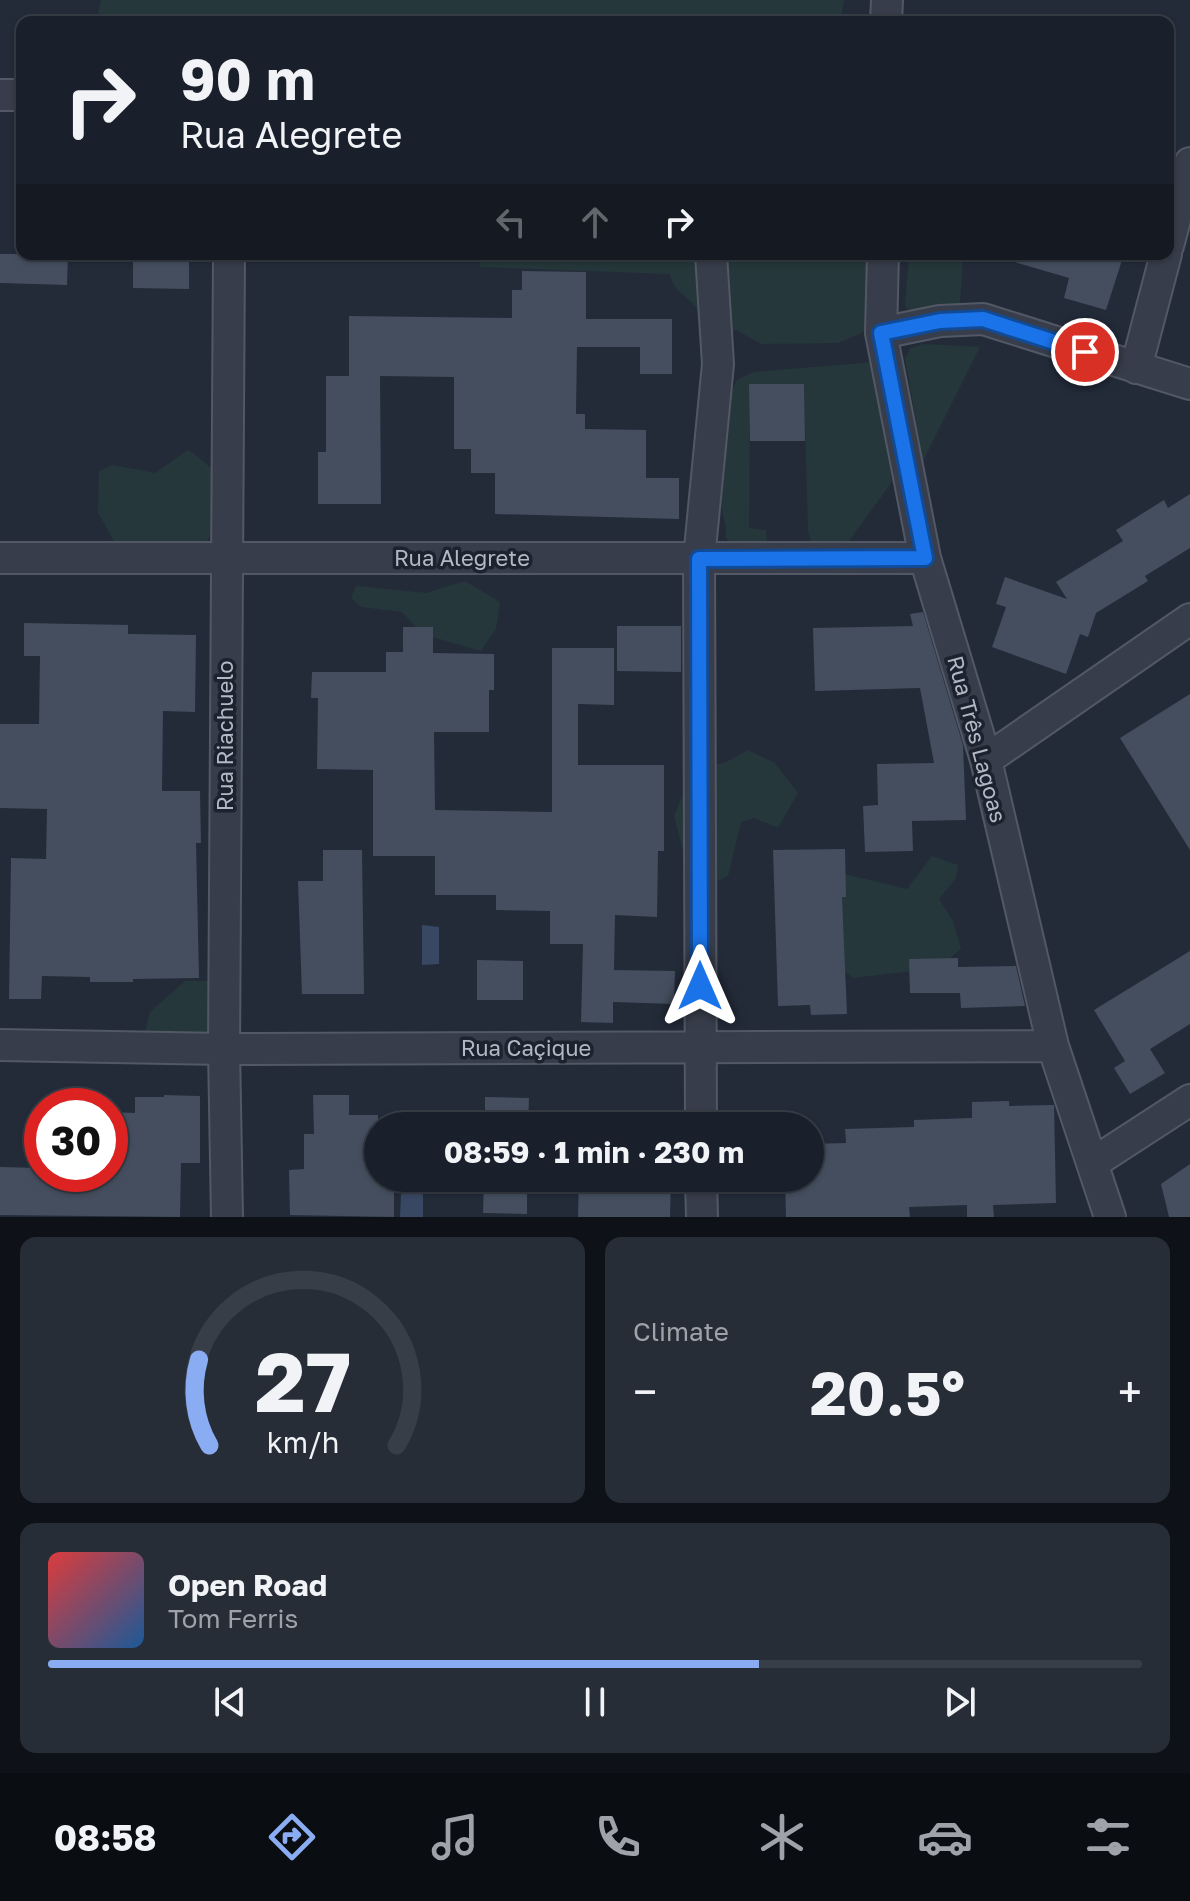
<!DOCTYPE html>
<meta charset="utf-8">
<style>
body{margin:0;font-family:"Golos Text",sans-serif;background:#272d37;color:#f1f3f6;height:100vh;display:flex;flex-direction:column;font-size:30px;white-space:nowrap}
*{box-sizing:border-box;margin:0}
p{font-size:26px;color:#9fa3a9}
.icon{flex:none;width:44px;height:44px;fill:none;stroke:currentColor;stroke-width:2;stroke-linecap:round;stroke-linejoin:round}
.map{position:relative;height:1217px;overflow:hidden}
.details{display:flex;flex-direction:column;gap:20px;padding:20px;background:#0e1218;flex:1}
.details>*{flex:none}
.banner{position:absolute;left:16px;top:16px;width:1158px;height:244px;border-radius:16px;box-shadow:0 2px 6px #0004,0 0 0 2px #383e47;background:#1a202b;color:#f1f3f6;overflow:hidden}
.speed{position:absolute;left:24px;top:1088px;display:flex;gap:16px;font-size:40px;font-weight:700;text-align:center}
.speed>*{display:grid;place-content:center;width:104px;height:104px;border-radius:50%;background:#1a202b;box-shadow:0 2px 6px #0004,0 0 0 2px #383e47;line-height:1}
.speed .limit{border:12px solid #d22;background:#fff;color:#111}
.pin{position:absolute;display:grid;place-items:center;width:68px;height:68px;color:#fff;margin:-34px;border:4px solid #fff;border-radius:50%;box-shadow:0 2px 8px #0007}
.me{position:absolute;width:88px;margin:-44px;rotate:0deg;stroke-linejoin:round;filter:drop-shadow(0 0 6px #0008)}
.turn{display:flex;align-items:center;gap:28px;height:168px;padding:0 32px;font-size:36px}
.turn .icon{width:104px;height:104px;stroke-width:2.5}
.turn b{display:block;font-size:56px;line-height:68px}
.lanes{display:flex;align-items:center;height:76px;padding:0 32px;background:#0003;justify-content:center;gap:40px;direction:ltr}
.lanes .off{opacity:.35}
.big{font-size:60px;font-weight:700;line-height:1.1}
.details .tile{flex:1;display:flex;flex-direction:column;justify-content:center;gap:12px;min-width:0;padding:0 28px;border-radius:16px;background:#272d37}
.details .dial{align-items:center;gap:0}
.dial svg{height:208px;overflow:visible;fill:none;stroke:#383e47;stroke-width:7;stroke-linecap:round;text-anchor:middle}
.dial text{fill:#f1f3f6;stroke:none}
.song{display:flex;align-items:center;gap:24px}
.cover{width:96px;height:96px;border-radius:12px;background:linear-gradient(135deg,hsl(0 70% 55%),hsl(210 70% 35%))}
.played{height:8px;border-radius:4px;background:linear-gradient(90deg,#8aacf2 65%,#383e47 65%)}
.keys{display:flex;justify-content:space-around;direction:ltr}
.heat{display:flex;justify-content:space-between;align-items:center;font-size:44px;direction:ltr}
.details .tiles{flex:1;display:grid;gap:20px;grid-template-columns:1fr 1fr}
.tile:last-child{grid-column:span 2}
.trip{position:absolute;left:364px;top:1112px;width:460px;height:80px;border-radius:40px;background:#1a202b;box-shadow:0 2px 6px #0004,0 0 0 2px #383e47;font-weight:700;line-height:80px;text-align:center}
.dock{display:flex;height:128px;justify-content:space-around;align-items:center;background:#0a0d11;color:#9fa3a9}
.dock .icon{width:56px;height:56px}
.dock .active{color:#8aacf2}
.dock b{font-size:36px;color:#f1f3f6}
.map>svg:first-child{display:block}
.green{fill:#25373a}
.water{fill:#394862}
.building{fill:#444e5e}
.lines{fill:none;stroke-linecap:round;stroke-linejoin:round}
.minor-casing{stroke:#525865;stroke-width:34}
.minor{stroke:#373d4a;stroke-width:30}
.route-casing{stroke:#114b97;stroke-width:20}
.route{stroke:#1a73e8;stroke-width:14}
.labels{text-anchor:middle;stroke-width:7;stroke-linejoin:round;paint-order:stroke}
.street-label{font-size:22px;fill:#b2b8c6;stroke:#1c232e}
</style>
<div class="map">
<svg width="1190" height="1217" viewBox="0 0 1190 1217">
<rect width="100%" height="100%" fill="#232b39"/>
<path class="green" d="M 101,0 L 844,0 L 840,22 L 96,22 Z
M 481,254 L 871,254 L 872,325 L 860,334 L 838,343 L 761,344 L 738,331 L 707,322 L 692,303 L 675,287 L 669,274 L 480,267 Z
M 906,254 L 963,254 L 960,305 L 917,315 L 905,307 L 909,257 Z
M 923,344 L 980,347 L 923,461 L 905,358 L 911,348 Z
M 873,362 L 892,482 L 841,552 L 813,551 L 808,530 L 804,385 L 750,384 L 749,528 L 766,530 L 768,548 L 738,550 L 726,538 L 726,527 L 721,505 L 724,406 L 737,380 L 753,372 Z
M 188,450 C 205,461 228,479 225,504 C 222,518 206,542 199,555 L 119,551 L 98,512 L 99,471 L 113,465 L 155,473 Z
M 465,581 L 500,602 L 496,629 L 481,651 L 422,634 L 402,612 L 361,607 L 351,598 L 356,586 L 426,593 Z
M 748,750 L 775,763 L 798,793 L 778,828 L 754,818 L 741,822 L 728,876 L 716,882 L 684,854 L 674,816 L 695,767 L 724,763 Z
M 932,856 L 958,865 L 956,878 L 939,899 L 953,921 L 961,949 L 938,968 L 853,978 L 830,959 L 841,873 L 907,889 Z
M 185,981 L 215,981 L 220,1027 L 190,1046 L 145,1032 L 150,1012 Z"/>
<path class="water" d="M 422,925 L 439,927 L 439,964 L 422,965 Z
M 401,1194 L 423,1194 L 423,1217 L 400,1217 Z"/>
<path class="building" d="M 0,254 L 68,254 L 67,285 L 0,283 Z
M 133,254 L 189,254 L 189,289 L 133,288 Z
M 1012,254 L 1124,254 L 1106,310 L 1064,298 L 1069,278 L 1011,261 Z
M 522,271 L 586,272 L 586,319 L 672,319 L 672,374 L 640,374 L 640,347 L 577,347 L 576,414 L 585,414 L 585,429 L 646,430 L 646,478 L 679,478 L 679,519 L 495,514 L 495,473 L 471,473 L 471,449 L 454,449 L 454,377 L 380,376 L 381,504 L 318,504 L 318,452 L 326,452 L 326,376 L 349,376 L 349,316 L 512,318 L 512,290 L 522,290 Z
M 749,384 L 804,384 L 805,441 L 750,441 Z
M 1190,494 L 1190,548 L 1145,576 L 1148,581 L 1096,613 L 1088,637 L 1080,634 L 1066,674 L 992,647 L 1006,607 L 996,604 L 1005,577 L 1067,599 L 1056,582 L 1123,541 L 1116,530 L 1164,500 L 1168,508 Z
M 923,612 L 963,745 L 966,820 L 912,821 L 913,851 L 865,852 L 863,806 L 878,805 L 877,764 L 934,763 L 920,688 L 815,691 L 813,628 L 913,626 L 910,614 Z
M 24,623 L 128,625 L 128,634 L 196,635 L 195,712 L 163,711 L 162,791 L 200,791 L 201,843 L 196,843 L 199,978 L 133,979 L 133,982 L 90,982 L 90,977 L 42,976 L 41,999 L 9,999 L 11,858 L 46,859 L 47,809 L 0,808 L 0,724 L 39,724 L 40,656 L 24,656 Z
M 617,626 L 681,626 L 681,672 L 617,671 Z
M 403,627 L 433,627 L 433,653 L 494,654 L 494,690 L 489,690 L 489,732 L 434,732 L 435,810 L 552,812 L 552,648 L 614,648 L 614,705 L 578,704 L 578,765 L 664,765 L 664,851 L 658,851 L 657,917 L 615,915 L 614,970 L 675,971 L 674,1004 L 613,1002 L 613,1023 L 581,1022 L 583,944 L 550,944 L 550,911 L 496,910 L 496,895 L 435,895 L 435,856 L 373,856 L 373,770 L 317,769 L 318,698 L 311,698 L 312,672 L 386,672 L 386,652 L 403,652 Z
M 1190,694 L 1190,850 L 1120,738 Z
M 845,849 L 846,897 L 842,897 L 847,1014 L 811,1015 L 810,1005 L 778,1006 L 773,850 Z
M 323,850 L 362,850 L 364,994 L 302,994 L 298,881 L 323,881 Z
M 1190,951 L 1190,1024 L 1150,1049 L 1165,1073 L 1130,1094 L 1114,1068 L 1125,1061 L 1094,1010 Z
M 958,958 L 958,967 L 1016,966 L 1025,1006 L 961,1008 L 960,993 L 910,993 L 909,959 Z
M 477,960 L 523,961 L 523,1000 L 477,1000 Z
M 164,1095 L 200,1096 L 200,1163 L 181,1163 L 180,1217 L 0,1215 L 0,1167 L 42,1168 L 42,1174 L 110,1174 L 110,1112 L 135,1113 L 135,1097 L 164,1097 Z
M 313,1095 L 349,1095 L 349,1115 L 378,1115 L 378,1178 L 394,1178 L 394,1217 L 290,1215 L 289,1170 L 304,1169 L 304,1134 L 314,1134 Z
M 485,1097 L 529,1098 L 528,1126 L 485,1126 Z
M 1009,1101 L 1009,1106 L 1054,1105 L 1056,1203 L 993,1205 L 994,1217 L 967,1217 L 967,1205 L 909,1207 L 910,1217 L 786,1217 L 785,1178 L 810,1178 L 810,1144 L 846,1143 L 845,1129 L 914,1127 L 914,1120 L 972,1118 L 972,1102 Z
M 1190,1164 L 1190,1217 L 1169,1217 L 1161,1184 Z
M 484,1178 L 527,1178 L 527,1214 L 483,1213 Z
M 579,1178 L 671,1178 L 670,1217 L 578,1217 Z"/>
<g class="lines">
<g class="minor-casing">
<path id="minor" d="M 886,22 L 887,0
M 0,95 L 22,95
M 1168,246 L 1190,163
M 883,254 L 881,333 L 925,558 L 986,760 L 1053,1046 L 1110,1217
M 881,333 L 940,321 L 983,319 L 1190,384
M 1136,368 L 1166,254
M 0,558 L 925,558
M 986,760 L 1190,619
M 0,1045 L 224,1049 L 1053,1046
M 701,1126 L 699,559 L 718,364 L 711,254
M 1093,1163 L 1190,1100
M 701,1178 L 702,1217
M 227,1217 L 224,1049 L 229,254"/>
</g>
<use href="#minor" class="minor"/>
</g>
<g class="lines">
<g class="route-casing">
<path id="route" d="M 700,986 L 699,559 L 925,558 L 881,333 L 940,321 L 983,319 L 1085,352"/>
</g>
<use href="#route" class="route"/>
</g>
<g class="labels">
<g class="street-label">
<text x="462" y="566">Rua Alegrete</text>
<text transform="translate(225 736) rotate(-90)" y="8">Rua Riachuelo</text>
<text transform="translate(977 739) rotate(75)" y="8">Rua Três Lagoas</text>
<text x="526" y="1056">Rua Caçique</text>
</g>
</g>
</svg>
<div class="speed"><div class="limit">30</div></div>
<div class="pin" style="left:1085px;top:352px;background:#d93025"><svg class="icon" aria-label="arrive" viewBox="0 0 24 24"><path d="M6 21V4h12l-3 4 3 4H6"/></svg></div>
<svg class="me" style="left:700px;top:986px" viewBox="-20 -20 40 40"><path d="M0-17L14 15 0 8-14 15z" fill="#1a73e8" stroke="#fff" stroke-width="4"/></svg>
<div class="trip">08:59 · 1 min · 230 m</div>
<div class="banner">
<div class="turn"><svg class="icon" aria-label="right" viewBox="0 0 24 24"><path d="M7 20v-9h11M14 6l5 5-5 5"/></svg><div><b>90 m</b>Rua Alegrete</div></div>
<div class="lanes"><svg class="icon off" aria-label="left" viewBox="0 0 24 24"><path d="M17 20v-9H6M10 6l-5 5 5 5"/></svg><svg class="icon off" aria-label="ahead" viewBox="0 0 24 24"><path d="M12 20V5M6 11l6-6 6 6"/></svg><svg class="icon" aria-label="right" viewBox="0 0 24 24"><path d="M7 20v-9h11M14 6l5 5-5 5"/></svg></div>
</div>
</div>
<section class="details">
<div class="tiles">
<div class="tile dial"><svg viewBox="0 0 100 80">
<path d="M14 69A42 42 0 1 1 86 69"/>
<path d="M14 69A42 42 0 0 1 10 36" stroke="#8aacf2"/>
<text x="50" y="56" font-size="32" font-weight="700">27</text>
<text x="50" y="72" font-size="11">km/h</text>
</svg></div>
<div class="tile"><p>Climate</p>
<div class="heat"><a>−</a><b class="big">20.5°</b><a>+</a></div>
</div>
<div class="tile">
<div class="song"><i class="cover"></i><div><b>Open Road</b><p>Tom Ferris</p></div></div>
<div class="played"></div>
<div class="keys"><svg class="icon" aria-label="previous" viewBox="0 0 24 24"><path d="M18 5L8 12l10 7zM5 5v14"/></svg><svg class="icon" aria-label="pause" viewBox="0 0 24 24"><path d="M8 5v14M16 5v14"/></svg><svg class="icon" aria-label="next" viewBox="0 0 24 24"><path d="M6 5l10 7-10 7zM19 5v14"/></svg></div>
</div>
</div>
</section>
<nav class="dock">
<b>08:58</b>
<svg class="icon active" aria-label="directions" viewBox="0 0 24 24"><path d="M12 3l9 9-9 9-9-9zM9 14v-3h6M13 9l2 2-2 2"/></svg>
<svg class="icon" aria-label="music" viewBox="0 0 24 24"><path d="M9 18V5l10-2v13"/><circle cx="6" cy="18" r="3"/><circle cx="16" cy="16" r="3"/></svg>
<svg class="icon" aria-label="phone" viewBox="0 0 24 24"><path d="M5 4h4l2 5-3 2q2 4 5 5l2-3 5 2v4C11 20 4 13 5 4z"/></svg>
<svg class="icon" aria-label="climate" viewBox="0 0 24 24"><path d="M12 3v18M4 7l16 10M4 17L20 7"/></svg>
<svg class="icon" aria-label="car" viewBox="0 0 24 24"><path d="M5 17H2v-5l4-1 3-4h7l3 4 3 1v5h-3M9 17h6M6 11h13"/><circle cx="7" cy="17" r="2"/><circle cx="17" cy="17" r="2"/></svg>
<svg class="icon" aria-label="filters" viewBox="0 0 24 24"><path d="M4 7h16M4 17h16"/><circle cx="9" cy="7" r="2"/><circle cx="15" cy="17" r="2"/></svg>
</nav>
